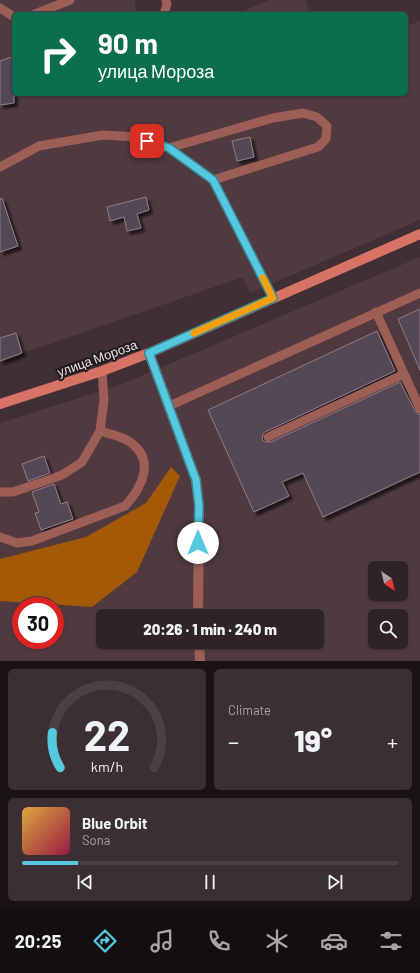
<!DOCTYPE html>
<meta charset="utf-8">
<style>
body{margin:0;font-family:Barlow,sans-serif;background:#3c2f33;color:#f1f3f6;height:100vh;display:flex;flex-direction:column;font-size:15px;white-space:nowrap}
*{box-sizing:border-box;margin:0}
p{font-size:13px;color:#a8a4a7}
.icon{flex:none;width:22px;height:22px;fill:none;stroke:currentColor;stroke-width:2;stroke-linecap:round;stroke-linejoin:round}
.map{position:relative;height:661px;overflow:hidden}
.details{display:flex;flex-direction:column;gap:8px;padding:8px;background:#1a1315;flex:1}
.details>*{flex:none}
.guide{position:absolute;left:12px;top:12px;width:396px;height:84px;border-radius:6px;box-shadow:0 1px 3px #0004,0 0 0 1px #4b4044;background:#0b6e4f;color:#fff;overflow:hidden}
.needle{width:26px;rotate:145deg}
.tools{position:absolute;left:368px;top:561px;display:grid;gap:8px}
.tools a{display:grid;place-items:center;width:40px;height:40px;border-radius:6px;background:#302327;box-shadow:0 1px 3px #0004,0 0 0 1px #4b4044;font-size:20px}
.speed{position:absolute;left:12px;top:597px;display:flex;gap:8px;font-size:20px;font-weight:700;text-align:center}
.speed>*{display:grid;place-content:center;width:52px;height:52px;border-radius:50%;background:#302327;box-shadow:0 1px 3px #0004,0 0 0 1px #4b4044;line-height:1}
.speed .limit{border:6px solid #d22;background:#fff;color:#111}
.pin{position:absolute;display:grid;place-items:center;width:34px;height:34px;color:#fff;margin:-17px;border-radius:8px;box-shadow:0 2px 6px #0006}
.me{position:absolute;width:44px;margin:-22px;rotate:0deg;stroke-linejoin:round;filter:drop-shadow(0 0 3px #0008)}
.turn{display:flex;align-items:center;gap:14px;height:84px;padding:0 20px;font-size:18px}
.turn .icon{width:52px;height:52px;stroke-width:2.5}
.turn b{display:block;font-size:28px;line-height:34px}
.big{font-size:30px;font-weight:800;line-height:1.1}
.details .tile{flex:1;display:flex;flex-direction:column;justify-content:center;gap:6px;min-width:0;padding:0 14px;border-radius:6px;background:#3c2f33}
.details .dial{align-items:center;gap:0}
.dial svg{height:104px;overflow:visible;fill:none;stroke:#4b4044;stroke-width:7;stroke-linecap:round;text-anchor:middle}
.dial text{fill:#f1f3f6;stroke:none}
.song{display:flex;align-items:center;gap:12px}
.cover{width:48px;height:48px;border-radius:6px;background:linear-gradient(135deg,hsl(40 70% 55%),hsl(340 70% 35%))}
.played{height:4px;border-radius:2px;background:linear-gradient(90deg,#56c9e0 15%,#4b4044 15%)}
.keys{display:flex;justify-content:space-around;direction:ltr}
.heat{display:flex;justify-content:space-between;align-items:center;font-size:22px;direction:ltr}
.details .tiles{flex:1;display:grid;gap:8px;grid-template-columns:1fr 1fr}
.tile:last-child{grid-column:span 2}
.trip{position:absolute;left:96px;top:609px;width:228px;height:40px;border-radius:6px;background:#302327;box-shadow:0 1px 3px #0004,0 0 0 1px #4b4044;font-weight:800;line-height:40px;text-align:center}
.tabs{display:flex;height:64px;justify-content:space-around;align-items:center;background:#130e10;color:#a8a4a7}
.tabs .icon{width:28px;height:28px}
.tabs .active{color:#56c9e0}
.tabs b{font-size:18px;color:#f1f3f6}
.map>svg:first-child{display:block}
.built{fill:#513940;fill-rule:evenodd}
.forest{fill:#a35905}
.building{fill:#544752;stroke:#8c7d8a;filter:url(#shadow)}
.lines{fill:none;stroke-linecap:round;stroke-linejoin:round}
.service{stroke:#9d5e55;stroke-width:9}
.minor{stroke:#9d5e55;stroke-width:10}
.secondary{stroke:#d67365;stroke-width:10}
.route-casing{stroke:#388392;stroke-width:10}
.route{stroke:#56c9e0;stroke-width:7}
.slow{stroke:#f59e0b;stroke-width:7}
.labels{text-anchor:middle;stroke-width:4;stroke-linejoin:round;paint-order:stroke}
.street-label{font-size:13px;fill:#f0e4e7;stroke:#211a1c}
</style>
<div class="map">
<svg width="420" height="661" viewBox="0 0 420 661">
<defs>
<filter id="shadow"><feDropShadow dx="3.5" dy="3.5" stdDeviation="1" flood-color="#0009"/></filter>
</defs>
<rect width="100%" height="100%" fill="#402f34"/>
<path class="built" d="M 0,0 L 135,0 L 135,7 L 138,14 L 14,14 L 14,94 L 406,94 L 406,26 L 420,21 L 420,220 L 250,293 L 243,277 L 0,361 Z
M 270,0 L 306,0 L 310,14 L 236,14 Z
M 420,257 L 420,661 L 0,661 L 0,423 L 120,385 ZM 375,568 L 401,568 L 401,594 L 375,594 ZM 21,606 L 55,606 L 55,640 L 21,640 ZM 103,616 L 317,616 L 317,642 L 103,642 ZM 375,616 L 401,616 L 401,642 L 375,642 Z"/>
<path class="forest" d="M 171,467 L 180,476 L 137,572 L 92,607 L 0,601 L 0,559 L 86,537 L 146,503 Z"/>
<path class="building" d="M 14,56 L 14,103 L 0,105 L 0,61 Z
M 250,137 L 254,157 L 237,161 L 232,141 Z
M 146,197 L 149,210 L 137,214 L 141,228 L 127,231 L 124,217 L 110,221 L 107,207 Z
M 2,198 L 18,246 L 0,252 L 0,199 Z
M 420,309 L 420,370 L 398,319 Z
M 377,331 L 395,371 L 265,432 L 263,434 L 262,439 L 265,442 L 271,442 L 400,382 L 415,411 L 420,415 L 420,472 L 323,517 L 303,473 L 282,482 L 289,496 L 254,512 L 208,410 Z
M 16,333 L 22,353 L 0,361 L 0,338 Z
M 44,456 L 50,473 L 28,481 L 22,464 Z
M 54,484 L 61,504 L 67,502 L 73,519 L 41,530 L 35,513 L 39,512 L 32,492 Z"/>
<g class="lines">
<path class="service" d="M 0,8 L 14,17
M 35,14 L 70,0
M 164,14 L 167,4 L 166,0
M 169,148 L 273,118 L 303,113 L 317,117 L 327,126 L 326,139 L 318,147 L 213,180
M 0,167 L 39,146 L 103,135 L 136,137 L 169,148 L 213,180 L 273,298
M 376,312 L 420,409
M 169,406 L 420,293
M 268,437 L 404,374
M 0,492 L 13,492 L 62,475 L 82,462 L 100,431 L 104,400 L 102,371
M 0,537 L 17,543 L 32,541 L 125,506 C 142,488 156,460 130,442 C 122,436 109,434 100,431"/>
<path class="minor" d="M 149,353 L 196,480 L 199,506 L 198,616
M 199,642 L 200,661"/>
<path class="secondary" d="M 0,404 L 102,371 L 149,353 L 420,234"/>
</g>
<g class="lines">
<g class="route-casing">
<path id="route" d="M 147,141 L 169,148 L 213,180 L 273,298 L 149,353 L 196,480 L 199,506 L 198,543"/>
</g>
<use href="#route" class="route"/>
<path class="slow" d="M 194,333 L 273,298 L 263,278"/>
</g>
<g class="labels">
<g class="street-label">
<text transform="translate(97 358) rotate(-20)" y="5">улица Мороза</text>
</g>
</g>
</svg>
<div class="tools">
<a><svg class="needle" viewBox="-14 -14 28 28"><path d="M0-13l5 13h-10z" fill="#e53935"/><path d="M0 13l5-13h-10z" fill="#a8a4a7"/></svg></a>
<a><svg class="icon" aria-label="search" viewBox="0 0 24 24"><circle cx="10" cy="10" r="6"/><path d="M15 15l6 6"/></svg></a>
</div>
<div class="speed"><div class="limit">30</div></div>
<div class="pin" style="left:147px;top:141px;background:#d93025"><svg class="icon" aria-label="arrive" viewBox="0 0 24 24"><path d="M6 21V4h12l-3 4 3 4H6"/></svg></div>
<svg class="me" style="left:198px;top:543px" viewBox="-20 -20 40 40"><circle r="19" fill="#fff"/><path d="M0-13L10 11 0 6-10 11z" fill="#56c9e0"/></svg>
<div class="trip">20:26 · 1 min · 240 m</div>
<div class="guide">
<div class="turn"><svg class="icon" aria-label="right" viewBox="0 0 24 24"><path d="M7 20v-9h11M14 6l5 5-5 5"/></svg><div><b>90 m</b>улица Мороза</div></div>
</div>
</div>
<section class="details">
<div class="tiles">
<div class="tile dial"><svg viewBox="0 0 100 80">
<path d="M14 69A42 42 0 1 1 86 69"/>
<path d="M14 69A42 42 0 0 1 8 42" stroke="#56c9e0"/>
<text x="50" y="56" font-size="32" font-weight="700">22</text>
<text x="50" y="72" font-size="11">km/h</text>
</svg></div>
<div class="tile"><p>Climate</p>
<div class="heat"><a>−</a><b class="big">19°</b><a>+</a></div>
</div>
<div class="tile">
<div class="song"><i class="cover"></i><div><b>Blue Orbit</b><p>Sona</p></div></div>
<div class="played"></div>
<div class="keys"><svg class="icon" aria-label="previous" viewBox="0 0 24 24"><path d="M18 5L8 12l10 7zM5 5v14"/></svg><svg class="icon" aria-label="pause" viewBox="0 0 24 24"><path d="M8 5v14M16 5v14"/></svg><svg class="icon" aria-label="next" viewBox="0 0 24 24"><path d="M6 5l10 7-10 7zM19 5v14"/></svg></div>
</div>
</div>
</section>
<nav class="tabs">
<b>20:25</b>
<svg class="icon active" aria-label="directions" viewBox="0 0 24 24"><path d="M12 3l9 9-9 9-9-9zM9 14v-3h6M13 9l2 2-2 2"/></svg>
<svg class="icon" aria-label="music" viewBox="0 0 24 24"><path d="M9 18V5l10-2v13"/><circle cx="6" cy="18" r="3"/><circle cx="16" cy="16" r="3"/></svg>
<svg class="icon" aria-label="phone" viewBox="0 0 24 24"><path d="M5 4h4l2 5-3 2q2 4 5 5l2-3 5 2v4C11 20 4 13 5 4z"/></svg>
<svg class="icon" aria-label="climate" viewBox="0 0 24 24"><path d="M12 3v18M4 7l16 10M4 17L20 7"/></svg>
<svg class="icon" aria-label="car" viewBox="0 0 24 24"><path d="M5 17H2v-5l4-1 3-4h7l3 4 3 1v5h-3M9 17h6M6 11h13"/><circle cx="7" cy="17" r="2"/><circle cx="17" cy="17" r="2"/></svg>
<svg class="icon" aria-label="filters" viewBox="0 0 24 24"><path d="M4 7h16M4 17h16"/><circle cx="9" cy="7" r="2"/><circle cx="15" cy="17" r="2"/></svg>
</nav>
